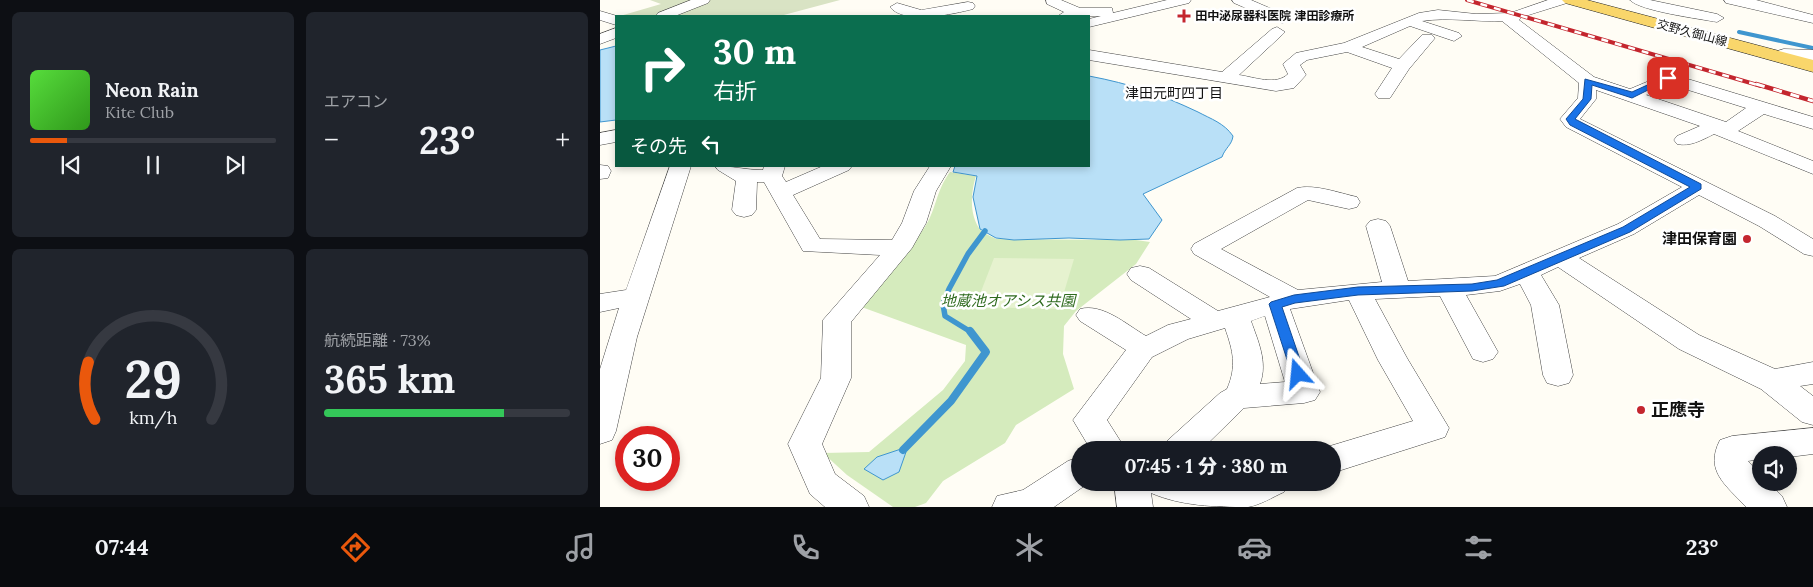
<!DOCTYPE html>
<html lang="ja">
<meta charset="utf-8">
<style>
body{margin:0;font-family:Lora,"Noto Sans JP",serif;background:#20242c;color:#f1f3f6;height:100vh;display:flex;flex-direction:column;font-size:19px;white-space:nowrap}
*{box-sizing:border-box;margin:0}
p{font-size:16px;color:#9ea1a6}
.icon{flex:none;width:28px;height:28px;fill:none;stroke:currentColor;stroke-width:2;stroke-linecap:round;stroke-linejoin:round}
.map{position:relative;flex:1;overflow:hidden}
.side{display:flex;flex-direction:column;gap:12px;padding:12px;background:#0d0f14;width:600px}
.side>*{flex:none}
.guide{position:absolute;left:15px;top:15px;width:475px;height:152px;border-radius:0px;box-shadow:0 2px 8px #0003;background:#0b6e4f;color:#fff;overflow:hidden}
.buttons{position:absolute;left:1152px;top:446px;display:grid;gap:10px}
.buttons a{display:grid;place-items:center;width:45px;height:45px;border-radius:50%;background:#171b24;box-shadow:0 2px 8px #0003;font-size:25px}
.speed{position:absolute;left:15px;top:426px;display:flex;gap:10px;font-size:25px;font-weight:700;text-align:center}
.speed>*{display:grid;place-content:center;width:65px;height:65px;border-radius:50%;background:#171b24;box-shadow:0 2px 8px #0003;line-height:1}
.speed .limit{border:8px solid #d22;background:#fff;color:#111}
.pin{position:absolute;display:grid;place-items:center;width:42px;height:42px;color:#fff;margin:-21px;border-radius:10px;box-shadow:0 2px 8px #0006}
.me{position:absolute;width:55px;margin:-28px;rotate:342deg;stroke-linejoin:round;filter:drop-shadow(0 0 4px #0008)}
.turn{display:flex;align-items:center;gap:18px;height:105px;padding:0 15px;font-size:22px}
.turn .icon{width:65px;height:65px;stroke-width:2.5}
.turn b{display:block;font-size:35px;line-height:42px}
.then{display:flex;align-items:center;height:48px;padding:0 15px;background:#0003;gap:10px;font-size:19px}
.big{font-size:38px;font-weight:800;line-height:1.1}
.side .card{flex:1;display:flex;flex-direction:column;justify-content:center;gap:8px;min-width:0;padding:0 18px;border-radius:8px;background:#20242c}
.side .dial{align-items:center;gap:0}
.dial svg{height:130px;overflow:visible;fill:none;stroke:#363941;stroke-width:7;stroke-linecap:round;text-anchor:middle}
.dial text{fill:#f1f3f6;stroke:none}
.song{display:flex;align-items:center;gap:15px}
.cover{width:60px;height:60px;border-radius:8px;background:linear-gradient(135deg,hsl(110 70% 55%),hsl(110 70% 35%))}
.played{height:5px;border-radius:2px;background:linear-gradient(90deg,#ea580c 15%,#363941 15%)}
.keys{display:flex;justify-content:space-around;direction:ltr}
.heat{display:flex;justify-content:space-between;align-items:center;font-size:28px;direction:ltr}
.charge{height:8px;border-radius:4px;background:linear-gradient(90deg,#34c759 73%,#363941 0)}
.side .tiles{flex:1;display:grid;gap:12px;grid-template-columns:repeat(2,1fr)}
.trip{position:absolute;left:471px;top:441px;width:270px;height:50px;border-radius:25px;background:#171b24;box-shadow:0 2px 8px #0003;font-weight:800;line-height:50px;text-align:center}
.tab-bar{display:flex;height:80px;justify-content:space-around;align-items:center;background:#090b0e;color:#9ea1a6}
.tab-bar .icon{width:35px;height:35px}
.tab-bar .on{color:#ea580c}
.tab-bar b{font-size:22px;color:#f1f3f6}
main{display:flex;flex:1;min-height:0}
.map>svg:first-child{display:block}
.green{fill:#d5ebbd}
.cemetery{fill:#d9e3c4}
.pitch{fill:#e6f2cf}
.water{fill:#b9e0f7;stroke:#3f96cf}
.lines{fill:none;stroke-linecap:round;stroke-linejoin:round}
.stream-far2{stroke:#3f96cf;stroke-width:4}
.stream-far1{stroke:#3f96cf;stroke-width:5.5}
.stream{stroke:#3f96cf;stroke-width:8}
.minor-casing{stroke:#444;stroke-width:1}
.major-casing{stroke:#222;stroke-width:1}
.minor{fill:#fff;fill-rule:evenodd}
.major{fill:#f9d66b;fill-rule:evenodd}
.rail-far1-casing{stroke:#c4262e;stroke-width:4}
.rail-casing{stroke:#c4262e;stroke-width:4.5}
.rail-far1{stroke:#fff;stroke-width:2.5;stroke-dasharray:7;stroke-linecap:butt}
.rail{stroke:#fff;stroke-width:3;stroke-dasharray:9;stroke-linecap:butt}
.route{fill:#1a73e8;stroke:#114b97}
.poi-dot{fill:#c4262e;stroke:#fff;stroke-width:2}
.labels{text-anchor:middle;stroke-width:5;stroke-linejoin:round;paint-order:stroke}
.far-poi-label{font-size:12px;font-weight:bold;fill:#111;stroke:#fff;text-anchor:start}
.far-street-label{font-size:12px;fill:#111;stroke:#fff}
.far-neighbourhood-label{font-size:14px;fill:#111;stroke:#fff}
.poi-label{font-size:15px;font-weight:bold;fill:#111;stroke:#fff;text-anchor:end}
.park-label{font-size:15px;font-style:italic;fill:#2f6b1f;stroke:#fff}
.near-poi-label{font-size:18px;font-weight:bold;fill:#111;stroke:#fff;text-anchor:start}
</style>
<main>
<section class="side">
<div class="tiles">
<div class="card">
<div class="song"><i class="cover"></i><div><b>Neon Rain</b><p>Kite Club</p></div></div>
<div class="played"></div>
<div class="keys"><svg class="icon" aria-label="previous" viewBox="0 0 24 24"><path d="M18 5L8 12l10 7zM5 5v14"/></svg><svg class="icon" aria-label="pause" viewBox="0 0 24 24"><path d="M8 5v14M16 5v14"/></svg><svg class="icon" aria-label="next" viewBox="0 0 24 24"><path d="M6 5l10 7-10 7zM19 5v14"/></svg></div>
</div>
<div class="card"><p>エアコン</p>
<div class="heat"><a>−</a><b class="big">23°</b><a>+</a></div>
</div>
<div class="card dial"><svg viewBox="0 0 100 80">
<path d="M14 69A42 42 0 1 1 86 69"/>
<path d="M14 69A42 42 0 0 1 10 34" stroke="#ea580c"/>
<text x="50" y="56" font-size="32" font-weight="700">29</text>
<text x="50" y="72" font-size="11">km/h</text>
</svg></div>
<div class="card"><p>航続距離 · 73%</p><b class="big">365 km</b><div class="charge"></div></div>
</div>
</section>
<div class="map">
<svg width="1213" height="507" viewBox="0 0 1213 507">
<rect width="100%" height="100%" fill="#fffdf5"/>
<path class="green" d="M 350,172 L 376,176 C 371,191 369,213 379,228 C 382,233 391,236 396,239 L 536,240 L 550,242 L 536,264 L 476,311 L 464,326 L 463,354 L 474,389 L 416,425 L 405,443 L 343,481 L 326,503 L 315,507 L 293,507 L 247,475 L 223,453 L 269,452 L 343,390 L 365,361 L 366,345 L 256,305 C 279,279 308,255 326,225 C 336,209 336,191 350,172 Z"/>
<path class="cemetery" d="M 50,0 L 101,0 L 60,16 L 20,16 L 61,4 Z
M 108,0 L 240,0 L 180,16 L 67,16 Z"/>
<path class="pitch" d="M 394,258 L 474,259 L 459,309 L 375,307 Z"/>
<path class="water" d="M 16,46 L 16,120 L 0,122 L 0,50 Z
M 489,76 C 531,84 560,94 598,112 C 611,119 624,123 633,136 C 632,145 625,148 622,157 L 543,194 L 562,220 L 549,239 L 520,240 L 469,238 L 414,240 L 396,238 L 380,229 L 373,197 L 377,176 L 353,172 L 355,166 L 489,166 Z
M 301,449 L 306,452 L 299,472 L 283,480 L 264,469 L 277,457 Z"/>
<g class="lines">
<path class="stream-far2" d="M 1139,32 L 1213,48"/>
<path class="stream-far1" d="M 371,332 L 345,316 L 343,304 L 349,289 L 368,254 L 385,231"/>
<path class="stream" d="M 303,450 L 351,401 L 386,352 L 370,331"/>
<g class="minor-casing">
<path id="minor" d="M 91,0 L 110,0 L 108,3 L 75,16 L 56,16 L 58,13 Z
M 446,0 L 461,0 L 480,8 L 512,8 L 513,13 L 567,0 L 591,0 L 589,3 L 489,27 L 489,19 L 501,16 L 458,16 L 464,12 L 447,4 Z
M 632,0 L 651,0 L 688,16 L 690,19 L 683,23 L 678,22 L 634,3 Z
M 948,0 L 969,0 L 967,3 L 922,17 L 919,20 L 994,77 L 1030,89 L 1068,73 L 1213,117 L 1213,129 L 1164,114 L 1138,131 L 1213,161 L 1213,174 L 1114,134 C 1102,140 1090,147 1077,144 L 1074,140 L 1077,136 L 1100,126 L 996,90 L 996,99 L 980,119 L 1175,216 L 1213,239 L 1213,256 L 1204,254 L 1159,226 L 1099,195 L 1034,234 L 979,258 L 1099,335 L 1175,369 L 1213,362 L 1213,384 L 1200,386 L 1213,396 L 1213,425 L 1202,422 L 1161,389 L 1079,349 L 958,267 L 941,275 L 959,305 L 973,375 L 969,383 L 958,386 L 947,383 L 943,375 L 931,305 L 920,284 L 900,291 L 866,295 L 898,352 L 893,359 L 883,362 L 873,359 L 840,296 L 775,299 L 807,358 L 849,428 L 845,437 L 732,473 L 732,450 L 720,449 L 813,421 L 778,360 L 749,300 L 690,309 L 720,392 L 715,400 L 704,403 L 644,408 L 601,450 L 562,450 L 567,441 L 620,393 L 627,389 C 637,366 633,351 625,328 L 588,339 L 552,357 L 507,420 L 526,450 L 491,450 L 473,420 L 526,350 L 480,321 L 476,315 L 480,309 C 503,303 527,325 546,336 L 568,325 L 591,319 L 531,280 L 527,274 L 531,268 L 540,266 L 549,268 L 618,311 L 670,297 L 594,254 L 591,249 L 594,244 L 697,188 C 715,184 739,193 757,197 L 760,202 L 757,207 L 749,209 L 708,200 L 621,249 L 698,290 L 782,282 L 766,226 L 770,221 L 778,219 L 786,221 L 790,226 L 808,281 L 895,276 L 1018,224 L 1082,187 L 966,127 L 960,119 L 978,98 L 979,83 L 902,21 C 875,22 849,17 822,21 L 859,33 L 862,36 L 854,41 L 810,26 L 762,47 L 799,59 L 822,35 L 832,35 L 835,38 L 809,69 L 790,98 L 778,98 L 775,94 L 792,68 L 747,52 L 707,60 L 700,65 L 706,75 L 694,88 L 676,91 L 489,60 L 489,50 L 622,72 L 672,29 L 677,27 L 685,32 L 682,35 L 639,75 C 654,77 676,86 688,74 L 683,64 L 696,53 L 744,43 L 819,13 L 838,10 L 876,14 L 910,13 ZM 1069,84 L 1146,108 L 1126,122 L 1046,95 ZM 665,316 L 685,382 L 660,384 C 668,362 658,341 651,321 Z
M 1030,0 L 1050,0 L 1117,14 L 1124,18 L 1117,22 C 1101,19 1039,11 1030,0 Z
M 1124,0 L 1156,0 L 1213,15 L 1213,23 L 1126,3 Z
M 368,2 L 373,3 L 375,6 L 373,9 C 354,14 304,25 290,7 L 297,3 L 321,10 Z
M 0,11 L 17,16 L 16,25 L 0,20 Z
M 16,28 L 16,38 L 0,44 L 0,34 Z
M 1184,49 L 1213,50 L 1213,60 L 1185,59 L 1177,61 L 1169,56 L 1171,53 Z
M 16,130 L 16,142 L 0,145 L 0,133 Z
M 0,165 L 8,166 L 11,171 L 8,178 L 0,179 Z
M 70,166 L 91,166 L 37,337 L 16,431 L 12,440 L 0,444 L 0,369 L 19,308 L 0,312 L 0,294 L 26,290 Z
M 115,166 C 132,166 146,170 163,170 L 164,166 L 185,166 L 182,176 L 186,182 L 223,166 L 252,166 L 249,170 L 193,195 L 220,239 L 292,240 L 302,223 L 314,191 L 330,166 L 351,166 L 336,191 L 326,223 L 312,248 L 251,322 L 251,378 L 222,444 L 235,474 L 264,496 L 269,507 L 225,507 L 210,494 L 188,444 L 221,378 L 223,320 L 280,255 L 203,251 L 164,182 L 157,182 L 156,210 L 152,215 L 144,217 L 136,215 L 132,210 L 136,181 L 118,170 Z
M 1213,428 L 1213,454 L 1189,457 L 1161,455 L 1161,459 L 1148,461 L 1161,476 L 1161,482 L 1168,482 L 1182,496 L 1187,507 L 1146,507 C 1126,485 1104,471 1120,440 L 1132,436 Z
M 480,457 L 480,482 L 490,482 L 454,507 L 392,507 L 397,496 L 423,490 L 468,461 Z
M 514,482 L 689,482 L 684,492 C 673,497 660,505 648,507 C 615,507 581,506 551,493 L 553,507 L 517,507 Z"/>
</g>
<g class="major-casing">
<path id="major" d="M 962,0 L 987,0 L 1213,60 L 1213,72 L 965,3 Z"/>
</g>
<use href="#minor" class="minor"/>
<use href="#major" class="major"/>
<g class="rail-far1-casing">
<path id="rail-far1" d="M 867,0 L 1161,86"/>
</g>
<g class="rail-casing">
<path id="rail" d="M 1156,84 L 1213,101"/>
</g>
<use href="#rail-far1" class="rail-far1"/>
<use href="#rail" class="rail"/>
</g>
<path class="route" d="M 1065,77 L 1072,78 L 1032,98 L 992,85 L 991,99 L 975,119 L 1101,184 L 1101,189 L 1030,232 L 904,286 L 872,291 L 758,295 L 695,303 L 682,307 L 705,374 L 703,378 L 693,378 L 669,304 L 671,302 L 694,295 L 758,287 L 872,284 L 897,280 L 1023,227 L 1090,187 L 970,125 L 966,119 L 983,99 L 985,79 L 1032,92 Z"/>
<g class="poi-dot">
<path d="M581.5 8.5h5v5h5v5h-5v5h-5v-5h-5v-5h5z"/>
<circle cx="1147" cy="239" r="5"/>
<circle cx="1041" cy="410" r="5"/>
</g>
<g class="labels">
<g class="far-poi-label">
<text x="595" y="20">田中泌尿器科医院 津田診療所</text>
</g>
<g class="far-street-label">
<text transform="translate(1092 33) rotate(15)" y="4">交野久御山線</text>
</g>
<g class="far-neighbourhood-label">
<text x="574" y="98">津田元町四丁目</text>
</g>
<g class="poi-label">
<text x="1137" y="244">津田保育園</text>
</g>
<g class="park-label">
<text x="408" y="306">地蔵池オアシス共園</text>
</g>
<g class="near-poi-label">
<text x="1051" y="416">正應寺</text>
</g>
</g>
</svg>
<div class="buttons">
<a><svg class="icon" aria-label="sound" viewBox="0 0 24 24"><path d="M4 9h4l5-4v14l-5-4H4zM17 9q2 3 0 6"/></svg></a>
</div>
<div class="speed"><div class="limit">30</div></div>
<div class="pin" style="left:1068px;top:78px;background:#d93025"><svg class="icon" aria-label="arrive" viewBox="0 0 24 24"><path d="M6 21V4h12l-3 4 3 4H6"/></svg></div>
<svg class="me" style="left:698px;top:374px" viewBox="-20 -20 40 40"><path d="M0-17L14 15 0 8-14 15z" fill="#1a73e8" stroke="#fff" stroke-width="4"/></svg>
<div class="trip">07:45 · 1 分 · 380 m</div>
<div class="guide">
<div class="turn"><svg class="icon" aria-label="right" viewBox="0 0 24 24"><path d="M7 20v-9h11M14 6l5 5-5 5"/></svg><div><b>30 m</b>右折</div></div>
<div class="then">その先<svg class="icon" aria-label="left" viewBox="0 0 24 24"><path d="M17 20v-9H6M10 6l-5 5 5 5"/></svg></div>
</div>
</div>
</main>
<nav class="tab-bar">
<b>07:44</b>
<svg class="icon on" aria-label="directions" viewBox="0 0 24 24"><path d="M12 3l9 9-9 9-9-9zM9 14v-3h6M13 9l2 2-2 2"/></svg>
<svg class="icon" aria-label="music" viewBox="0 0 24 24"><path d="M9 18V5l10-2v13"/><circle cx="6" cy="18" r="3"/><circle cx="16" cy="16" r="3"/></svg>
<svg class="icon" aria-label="phone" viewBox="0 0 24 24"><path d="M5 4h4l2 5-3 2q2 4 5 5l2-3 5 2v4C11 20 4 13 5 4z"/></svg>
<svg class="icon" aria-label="climate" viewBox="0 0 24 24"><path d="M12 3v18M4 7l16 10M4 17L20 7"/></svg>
<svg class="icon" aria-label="car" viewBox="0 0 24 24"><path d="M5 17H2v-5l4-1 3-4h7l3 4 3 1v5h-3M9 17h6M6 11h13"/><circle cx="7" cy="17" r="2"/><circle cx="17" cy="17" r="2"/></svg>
<svg class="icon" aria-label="filters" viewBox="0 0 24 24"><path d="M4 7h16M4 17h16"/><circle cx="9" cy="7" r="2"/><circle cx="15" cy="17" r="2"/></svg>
<b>23°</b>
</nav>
